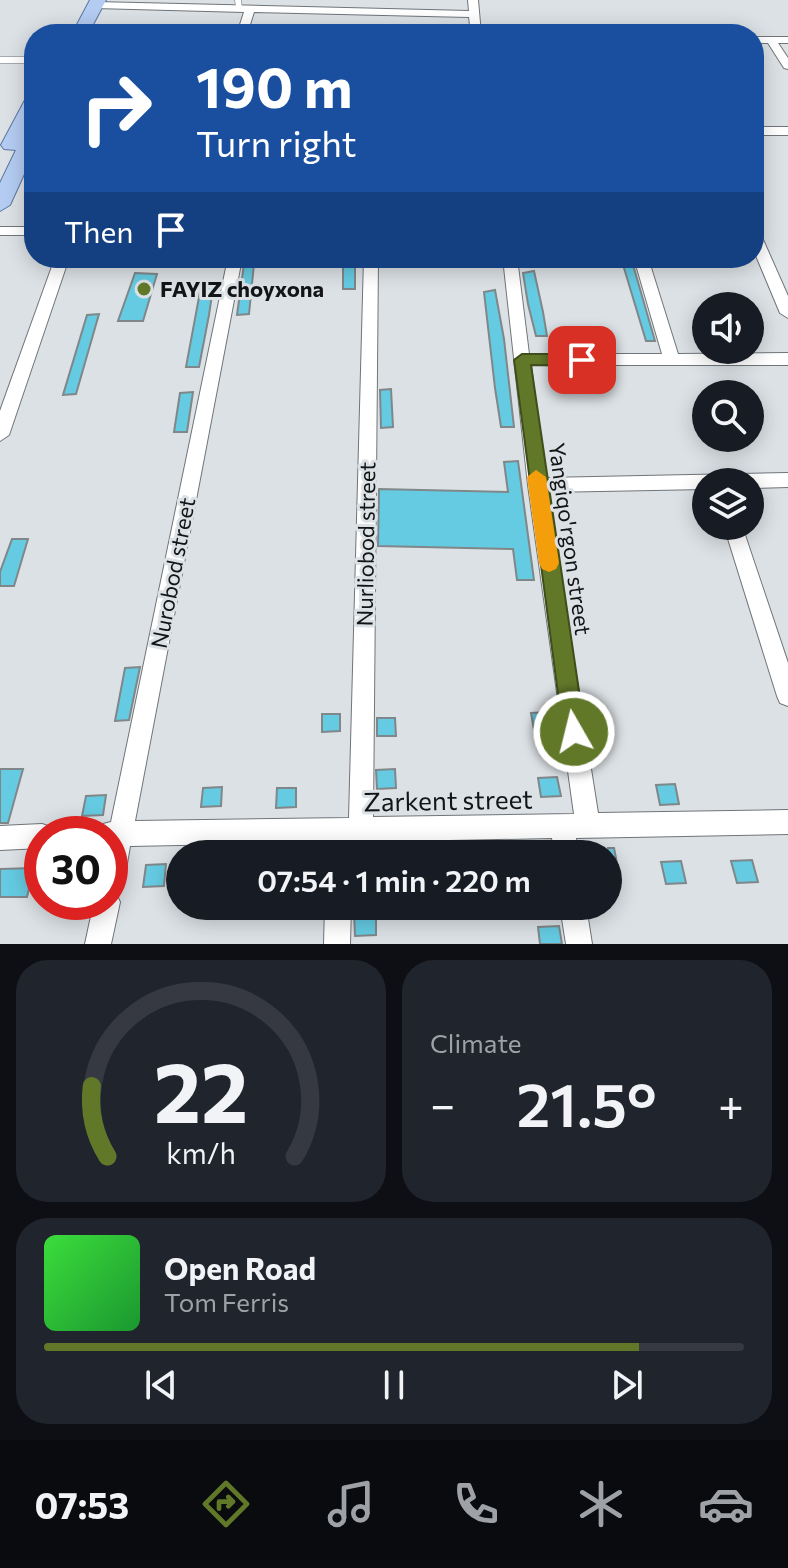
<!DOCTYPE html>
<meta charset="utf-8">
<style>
body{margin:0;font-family:Commissioner,sans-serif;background:#20242c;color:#f1f3f6;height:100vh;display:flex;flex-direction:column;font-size:30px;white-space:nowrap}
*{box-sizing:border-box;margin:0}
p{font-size:26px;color:#9ea1a6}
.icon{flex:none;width:44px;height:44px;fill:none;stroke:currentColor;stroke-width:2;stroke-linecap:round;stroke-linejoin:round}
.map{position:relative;height:944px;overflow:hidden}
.panel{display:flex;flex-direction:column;gap:16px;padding:16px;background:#0d0f14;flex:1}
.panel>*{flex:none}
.guide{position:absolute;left:24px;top:24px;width:740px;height:244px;border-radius:32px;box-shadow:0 4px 20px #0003;background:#1a4fa0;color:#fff;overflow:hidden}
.buttons{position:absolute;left:692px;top:292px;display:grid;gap:16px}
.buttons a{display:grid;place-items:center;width:72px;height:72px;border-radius:50%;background:#171b24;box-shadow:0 4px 20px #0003;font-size:40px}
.speed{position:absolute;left:24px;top:816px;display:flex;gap:16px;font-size:40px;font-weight:700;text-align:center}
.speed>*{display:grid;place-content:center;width:104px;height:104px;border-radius:50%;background:#171b24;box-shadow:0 4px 20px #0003;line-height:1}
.speed .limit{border:12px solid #d22;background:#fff;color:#111}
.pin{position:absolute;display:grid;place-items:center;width:68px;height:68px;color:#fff;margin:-34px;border-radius:16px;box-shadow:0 4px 12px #0006}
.me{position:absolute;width:88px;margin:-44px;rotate:352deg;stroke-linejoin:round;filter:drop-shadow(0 0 6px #0008)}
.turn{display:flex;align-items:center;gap:28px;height:168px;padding:0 40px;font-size:36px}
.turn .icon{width:104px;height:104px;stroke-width:2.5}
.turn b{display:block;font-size:56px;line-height:68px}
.then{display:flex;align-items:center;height:76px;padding:0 40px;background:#0003;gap:16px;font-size:30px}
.big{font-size:60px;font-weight:600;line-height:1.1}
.panel .tile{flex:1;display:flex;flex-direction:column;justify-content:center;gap:12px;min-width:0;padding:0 28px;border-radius:32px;background:#20242c}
.panel .dial{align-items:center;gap:0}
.dial svg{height:208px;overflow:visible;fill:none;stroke:#363941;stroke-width:7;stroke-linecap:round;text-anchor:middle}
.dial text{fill:#f1f3f6;stroke:none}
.song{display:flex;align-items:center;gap:24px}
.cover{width:96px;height:96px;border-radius:12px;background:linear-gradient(135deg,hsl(120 70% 55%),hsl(130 70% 35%))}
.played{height:8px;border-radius:4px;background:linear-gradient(90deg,#627829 85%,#363941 85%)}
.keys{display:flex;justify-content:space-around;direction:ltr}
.heat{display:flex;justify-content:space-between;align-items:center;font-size:44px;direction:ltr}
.panel .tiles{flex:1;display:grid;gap:16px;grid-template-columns:1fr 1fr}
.tile:last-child{grid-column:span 2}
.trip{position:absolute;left:166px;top:840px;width:456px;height:80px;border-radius:40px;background:#171b24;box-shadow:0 4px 20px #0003;font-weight:600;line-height:80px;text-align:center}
.dock{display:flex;height:128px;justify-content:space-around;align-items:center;background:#090b0e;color:#9ea1a6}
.dock .icon{width:56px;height:56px}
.dock .on{color:#627829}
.dock b{font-size:36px;color:#f1f3f6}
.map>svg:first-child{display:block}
.building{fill:#65cbe2;stroke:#808789;stroke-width:2}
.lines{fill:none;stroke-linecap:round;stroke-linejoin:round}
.lane-casing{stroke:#707579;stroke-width:7}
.street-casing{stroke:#707579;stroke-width:2}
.primary-casing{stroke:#5b769f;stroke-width:2}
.lane{stroke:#fff;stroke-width:6}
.street{fill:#fff;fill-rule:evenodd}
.primary{fill:#b4ccf2;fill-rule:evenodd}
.route{fill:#627829;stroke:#404e1b;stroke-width:2}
.slow{fill:#f59e0b}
.poi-dot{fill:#627829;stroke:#dce1e5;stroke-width:3}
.labels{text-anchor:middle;stroke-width:6;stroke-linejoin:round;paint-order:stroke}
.poi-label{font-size:22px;font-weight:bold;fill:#121415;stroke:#dce1e5;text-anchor:start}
.street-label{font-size:22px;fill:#121415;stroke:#dce1e5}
.near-street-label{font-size:26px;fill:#121415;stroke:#dce1e5}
</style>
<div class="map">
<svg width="788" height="944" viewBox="0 0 788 944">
<rect width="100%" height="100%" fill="#dce1e5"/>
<path class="building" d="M 621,258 L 631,258 L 655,341 L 646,341 Z
M 343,262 L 355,262 L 355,289 L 343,289 Z
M 244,264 L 254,264 L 249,314 L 237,315 Z
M 534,271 L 543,312 L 547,336 L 536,336 L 528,304 L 523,273 Z
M 135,273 L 157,274 L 143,321 L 118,321 Z
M 202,281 L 214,281 L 209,315 L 199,367 L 186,367 Z
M 495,290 L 504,339 L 514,427 L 501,427 L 495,388 L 484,292 Z
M 99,314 L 76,394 L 63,395 L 87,315 Z
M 391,389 L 393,427 L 381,428 L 380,390 Z
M 193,392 L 187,432 L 174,432 L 180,393 Z
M 518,461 L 534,580 L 517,580 L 513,549 L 378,546 L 379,489 L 508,492 L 504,462 Z
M 12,539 L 28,539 L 14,586 L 0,586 L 0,572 Z
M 140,667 L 129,720 L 115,721 L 125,668 Z
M 550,712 L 552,729 L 534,730 L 531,713 Z
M 322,714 L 340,714 L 340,731 L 322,732 Z
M 377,718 L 395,718 L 396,736 L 377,736 Z
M 0,769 L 23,769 L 8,823 L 0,823 Z
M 395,769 L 396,788 L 377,789 L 376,770 Z
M 557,777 L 561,796 L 541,797 L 538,778 Z
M 675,784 L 679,804 L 660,805 L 656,785 Z
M 222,787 L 221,806 L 201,807 L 203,788 Z
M 277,788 L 296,788 L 296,807 L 276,808 Z
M 106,795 L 103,815 L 82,816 L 86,796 Z
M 608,848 L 614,848 L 621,883 L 608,884 Z
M 752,860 L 758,882 L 737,883 L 731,861 Z
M 681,861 L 686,883 L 666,884 L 661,862 Z
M 166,864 L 164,886 L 143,887 L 146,865 Z
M 34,868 L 27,897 L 0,897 L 0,869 Z
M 354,912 L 376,912 L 376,935 L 355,936 Z
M 559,926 L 562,944 L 540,944 L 538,927 Z"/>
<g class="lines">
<g class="lane-casing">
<path id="lane" d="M 238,0 L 239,8
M 0,60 L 34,60"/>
</g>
<g class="street-casing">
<path id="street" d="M 468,0 L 478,0 L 481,34 L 471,34 L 469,17 L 254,12 L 247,34 L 237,34 L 244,12 L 95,8 L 90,5 L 95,2 L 469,11 Z
M 754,37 L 788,37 L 788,43 L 778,43 L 788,58 L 788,69 L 784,68 L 768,43 L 754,43 Z
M 754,127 L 788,127 L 788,135 L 754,135 Z
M 0,227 L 34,227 L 34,235 L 0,235 Z
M 754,231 L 761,235 L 788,296 L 788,318 L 780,313 L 754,251 Z
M 55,258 L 69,258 L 9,435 L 0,441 L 0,411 Z
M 228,258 L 242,258 L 135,821 L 349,818 L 364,258 L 378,258 L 373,817 L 574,814 L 528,485 L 503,258 L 517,258 L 529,354 L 662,354 L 634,258 L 648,258 L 678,354 L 788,353 L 788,365 L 531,365 L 545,478 L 788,473 L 788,487 L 750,488 L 750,482 L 706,482 L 706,489 L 547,492 L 598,813 L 788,810 L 788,834 L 576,838 L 578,854 L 554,854 L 552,838 L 352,842 L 351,854 L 327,854 L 327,842 L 130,846 L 123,887 L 117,896 L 120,902 L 111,944 L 85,944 L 94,902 L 110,902 L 110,834 L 96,834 L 99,825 L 111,822 Z
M 724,526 L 742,526 L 788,663 L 788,706 L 780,703 L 777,696 Z
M 42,824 L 51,827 L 53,834 L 42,834 L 42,848 L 0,850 L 0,826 Z
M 325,906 L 351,906 L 350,944 L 324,944 Z
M 560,906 L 586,906 L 592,944 L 566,944 Z"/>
</g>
<g class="primary-casing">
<path id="primary" d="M 90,0 L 106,0 L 88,34 L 72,34 Z
M 34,95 L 34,118 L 30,126 L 34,125 L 34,152 L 10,205 L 0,211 L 0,183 L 16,150 L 4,149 L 1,145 L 25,100 Z"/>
</g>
<use href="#lane" class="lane"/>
<use href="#street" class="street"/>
<use href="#primary" class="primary"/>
</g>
<path class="route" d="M 522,354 L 582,354 L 590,360 L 582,366 L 531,365 L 585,732 L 582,740 L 574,743 L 566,740 L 563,732 L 514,360 Z"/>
<path class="slow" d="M 536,470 L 546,477 L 559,563 L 556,569 L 549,572 L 542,569 L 539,563 L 527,477 Z"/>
<circle class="poi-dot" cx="144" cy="289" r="8"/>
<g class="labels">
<g class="poi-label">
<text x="160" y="297">FAYIZ choyxona</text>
</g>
<g class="street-label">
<text transform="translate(570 539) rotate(82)" y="8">Yangiqo'rgon street</text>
<text transform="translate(366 544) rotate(-89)" y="8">Nurliobod street</text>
<text transform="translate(173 573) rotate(-79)" y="8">Nurobod street</text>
</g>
<g class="near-street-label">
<text transform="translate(448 801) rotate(-1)" y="9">Zarkent street</text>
</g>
</g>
</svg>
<div class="buttons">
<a><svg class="icon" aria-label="sound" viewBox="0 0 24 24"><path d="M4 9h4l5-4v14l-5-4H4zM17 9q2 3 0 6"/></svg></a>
<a><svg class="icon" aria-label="search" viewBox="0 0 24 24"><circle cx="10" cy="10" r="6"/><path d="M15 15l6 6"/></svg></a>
<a><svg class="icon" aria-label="layers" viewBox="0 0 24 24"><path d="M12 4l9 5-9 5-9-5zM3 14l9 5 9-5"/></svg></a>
</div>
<div class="speed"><div class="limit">30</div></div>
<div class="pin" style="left:582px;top:360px;background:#d93025"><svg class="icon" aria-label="arrive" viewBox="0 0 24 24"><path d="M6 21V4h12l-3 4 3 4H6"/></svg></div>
<svg class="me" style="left:574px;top:732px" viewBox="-20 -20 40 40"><circle r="17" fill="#627829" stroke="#fff" stroke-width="3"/><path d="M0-11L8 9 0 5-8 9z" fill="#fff"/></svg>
<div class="trip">07:54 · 1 min · 220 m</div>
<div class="guide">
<div class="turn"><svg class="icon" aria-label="right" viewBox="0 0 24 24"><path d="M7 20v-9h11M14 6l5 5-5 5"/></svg><div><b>190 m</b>Turn right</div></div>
<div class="then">Then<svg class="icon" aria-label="arrive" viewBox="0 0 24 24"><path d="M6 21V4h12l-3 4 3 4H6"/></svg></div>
</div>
</div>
<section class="panel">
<div class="tiles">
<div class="tile dial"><svg viewBox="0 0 100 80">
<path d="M14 69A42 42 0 1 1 86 69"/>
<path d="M14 69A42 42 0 0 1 8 42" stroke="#627829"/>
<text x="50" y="56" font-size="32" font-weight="700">22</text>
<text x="50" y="72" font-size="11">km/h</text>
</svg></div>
<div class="tile"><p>Climate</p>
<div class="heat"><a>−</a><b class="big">21.5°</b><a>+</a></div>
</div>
<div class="tile">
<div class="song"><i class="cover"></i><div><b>Open Road</b><p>Tom Ferris</p></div></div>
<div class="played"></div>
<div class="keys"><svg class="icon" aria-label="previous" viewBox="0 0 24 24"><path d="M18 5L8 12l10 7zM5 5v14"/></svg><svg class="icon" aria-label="pause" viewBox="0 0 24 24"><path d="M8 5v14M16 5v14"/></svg><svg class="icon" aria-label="next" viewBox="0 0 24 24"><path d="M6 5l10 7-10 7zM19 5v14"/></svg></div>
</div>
</div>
</section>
<nav class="dock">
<b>07:53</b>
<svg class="icon on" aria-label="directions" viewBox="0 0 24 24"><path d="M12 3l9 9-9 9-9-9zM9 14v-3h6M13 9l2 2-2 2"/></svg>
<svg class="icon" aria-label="music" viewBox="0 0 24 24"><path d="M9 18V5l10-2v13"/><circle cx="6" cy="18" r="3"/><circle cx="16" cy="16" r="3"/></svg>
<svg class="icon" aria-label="phone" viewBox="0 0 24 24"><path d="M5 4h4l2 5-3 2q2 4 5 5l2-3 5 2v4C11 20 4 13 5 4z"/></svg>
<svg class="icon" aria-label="climate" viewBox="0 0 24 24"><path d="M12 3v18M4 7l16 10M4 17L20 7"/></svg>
<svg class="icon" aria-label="car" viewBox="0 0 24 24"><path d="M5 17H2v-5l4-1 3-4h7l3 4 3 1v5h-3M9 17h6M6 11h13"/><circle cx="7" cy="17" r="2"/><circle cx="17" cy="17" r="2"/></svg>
</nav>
